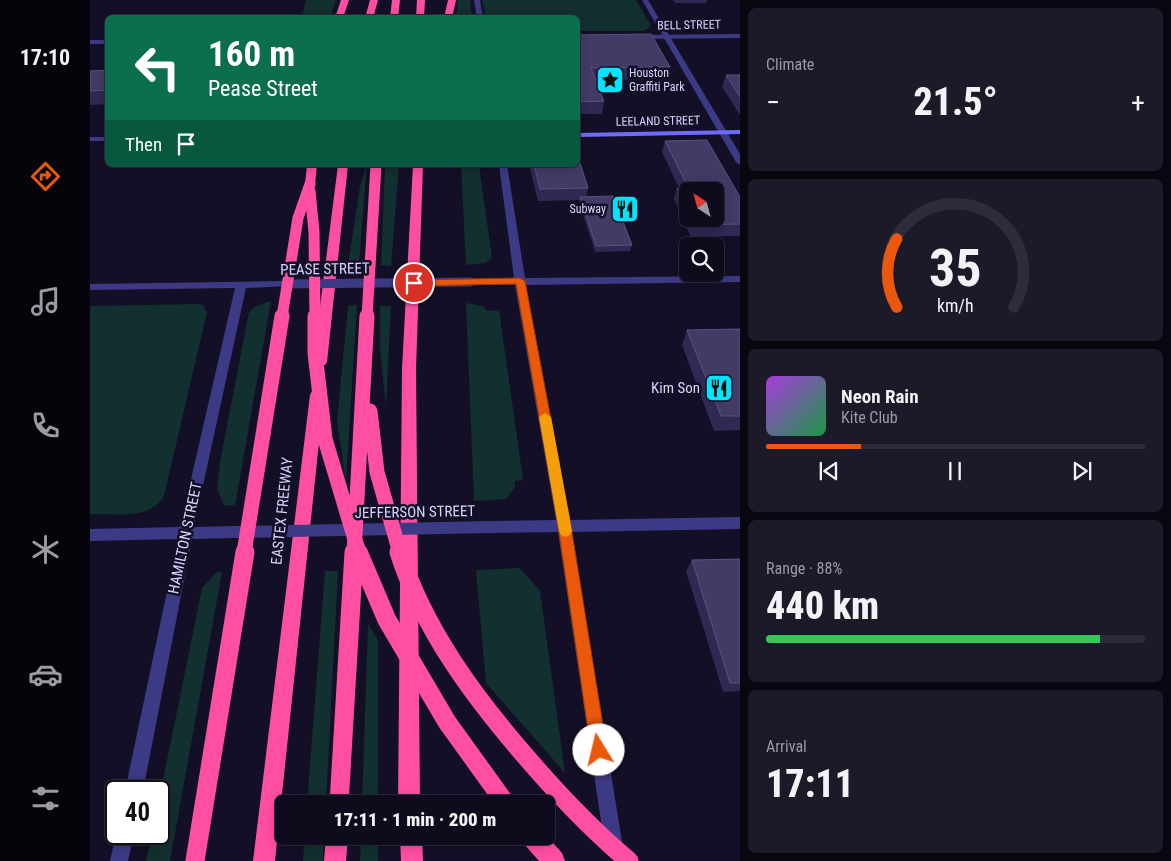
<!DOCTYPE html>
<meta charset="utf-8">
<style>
body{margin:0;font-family:"Roboto Condensed",sans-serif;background:#1c1929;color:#f1f3f6;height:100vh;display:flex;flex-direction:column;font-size:19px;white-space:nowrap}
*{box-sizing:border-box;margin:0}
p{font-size:16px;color:#9b9ba3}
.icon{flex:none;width:28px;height:28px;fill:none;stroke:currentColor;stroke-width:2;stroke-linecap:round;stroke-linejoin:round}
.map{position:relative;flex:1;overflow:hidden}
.panel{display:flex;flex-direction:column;gap:8px;padding:8px;background:#08060f;width:431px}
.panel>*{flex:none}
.top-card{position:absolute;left:15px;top:15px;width:475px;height:152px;border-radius:8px;box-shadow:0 2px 12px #0003,0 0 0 1px #2e2b3b;background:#0b6e4f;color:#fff;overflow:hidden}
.needle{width:32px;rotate:324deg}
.fabs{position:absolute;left:589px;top:182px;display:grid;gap:10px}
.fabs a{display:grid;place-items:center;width:45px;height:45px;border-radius:8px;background:#0e0b1c;box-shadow:0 2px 12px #0003,0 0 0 1px #2e2b3b;font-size:25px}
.speed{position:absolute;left:15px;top:780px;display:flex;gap:10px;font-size:25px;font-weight:700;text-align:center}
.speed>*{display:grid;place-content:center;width:65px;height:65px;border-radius:50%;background:#0e0b1c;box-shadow:0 2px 12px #0003,0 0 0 1px #2e2b3b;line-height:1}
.speed .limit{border:2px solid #111;border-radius:8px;background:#fff;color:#111}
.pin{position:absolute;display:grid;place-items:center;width:42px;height:42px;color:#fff;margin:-21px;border:2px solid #fff;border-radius:50%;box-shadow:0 1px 5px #0007}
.me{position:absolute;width:55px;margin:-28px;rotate:351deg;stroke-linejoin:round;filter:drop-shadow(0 0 4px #0008)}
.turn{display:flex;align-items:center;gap:18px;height:105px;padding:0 20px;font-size:22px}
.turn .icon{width:65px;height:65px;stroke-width:2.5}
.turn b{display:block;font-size:35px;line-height:42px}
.then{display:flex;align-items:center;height:48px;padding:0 20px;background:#0003;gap:10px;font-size:19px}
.big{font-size:38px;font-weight:800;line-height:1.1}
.panel .widget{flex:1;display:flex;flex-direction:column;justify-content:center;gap:8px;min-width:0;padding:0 18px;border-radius:8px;background:#1c1929}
.panel .dial{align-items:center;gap:0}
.dial svg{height:130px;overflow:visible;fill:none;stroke:#2e2b3b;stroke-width:7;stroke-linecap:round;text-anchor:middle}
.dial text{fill:#f1f3f6;stroke:none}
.song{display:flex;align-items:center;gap:15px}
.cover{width:60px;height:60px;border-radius:8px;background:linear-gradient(135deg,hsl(280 70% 55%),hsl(140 70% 35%))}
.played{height:5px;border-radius:2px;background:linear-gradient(90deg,#ea580c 25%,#2e2b3b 25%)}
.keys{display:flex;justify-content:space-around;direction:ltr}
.heat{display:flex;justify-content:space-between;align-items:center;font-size:28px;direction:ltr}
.charge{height:8px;border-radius:4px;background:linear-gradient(90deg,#34c759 88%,#2e2b3b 0)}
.trip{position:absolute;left:185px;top:795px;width:280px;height:50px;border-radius:8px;background:#0e0b1c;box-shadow:0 2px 12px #0003,0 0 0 1px #2e2b3b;font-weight:800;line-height:50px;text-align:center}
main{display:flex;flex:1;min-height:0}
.menu{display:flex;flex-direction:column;width:90px;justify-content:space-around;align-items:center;background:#06040b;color:#9b9ba3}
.menu .icon{width:35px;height:35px}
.menu .active{color:#ea580c}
.menu b{font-size:22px;color:#f1f3f6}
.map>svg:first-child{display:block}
.green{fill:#12302f}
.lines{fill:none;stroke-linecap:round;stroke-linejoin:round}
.minor{fill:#3d3a85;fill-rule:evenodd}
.tertiary{fill:#3d3a85;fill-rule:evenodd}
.secondary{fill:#6f6bff;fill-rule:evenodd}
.motorway{fill:#ff4fa3;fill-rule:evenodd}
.tertiary-bridge-far1{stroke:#3d3a85;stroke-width:9}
.tertiary-bridge{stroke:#3d3a85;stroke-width:12}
.motorway-bridge-far2{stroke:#ff4fa3;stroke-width:11}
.motorway-bridge-far1{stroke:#ff4fa3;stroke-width:15}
.motorway-bridge{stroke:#ff4fa3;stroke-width:19}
.wall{fill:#312854;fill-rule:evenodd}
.building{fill:#433a66;stroke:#5a527e}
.route{fill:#ea580c;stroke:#983908}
.slow{fill:#f59e0b}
.labels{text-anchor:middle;stroke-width:5;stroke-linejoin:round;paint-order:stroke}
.far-street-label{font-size:12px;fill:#d9d4ff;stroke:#130f26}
.far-poi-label{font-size:12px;fill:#d9d4ff;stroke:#130f26;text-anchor:start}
.street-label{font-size:15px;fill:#d9d4ff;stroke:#130f26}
.poi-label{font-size:15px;fill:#d9d4ff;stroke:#130f26;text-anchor:end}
</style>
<main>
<nav class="menu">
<b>17:10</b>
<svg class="icon active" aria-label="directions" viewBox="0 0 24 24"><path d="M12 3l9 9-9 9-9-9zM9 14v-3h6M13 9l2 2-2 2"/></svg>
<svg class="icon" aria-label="music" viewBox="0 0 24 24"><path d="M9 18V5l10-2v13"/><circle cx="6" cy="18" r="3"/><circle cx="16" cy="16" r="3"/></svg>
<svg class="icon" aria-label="phone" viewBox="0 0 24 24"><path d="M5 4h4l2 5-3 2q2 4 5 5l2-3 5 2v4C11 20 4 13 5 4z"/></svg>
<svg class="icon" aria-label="climate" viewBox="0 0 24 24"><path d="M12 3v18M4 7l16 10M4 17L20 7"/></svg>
<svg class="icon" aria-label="car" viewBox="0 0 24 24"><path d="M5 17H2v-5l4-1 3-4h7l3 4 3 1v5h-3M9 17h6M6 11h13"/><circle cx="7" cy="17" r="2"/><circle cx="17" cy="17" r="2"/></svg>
<svg class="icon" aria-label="filters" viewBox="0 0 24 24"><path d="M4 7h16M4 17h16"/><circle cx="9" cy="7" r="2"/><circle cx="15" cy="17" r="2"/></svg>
</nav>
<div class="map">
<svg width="650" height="861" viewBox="0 0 650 861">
<rect width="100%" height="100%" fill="#130f26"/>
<path class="green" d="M 216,0 L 246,0 L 240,17 L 212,17 Z
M 368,0 L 380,0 L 382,17 L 366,17 Z
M 392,0 L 546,0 L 561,26 L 554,31 L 488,31 L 488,18 L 396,17 Z
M 277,165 L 269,263 L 258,265 L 270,186 Z
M 295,165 L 309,165 L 301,266 L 291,265 Z
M 371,165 L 389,165 L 402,258 L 395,263 L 376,265 Z
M 181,301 L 145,506 L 134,505 L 127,489 L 130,462 L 159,312 L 166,306 Z
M 376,303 L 393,306 L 397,311 L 409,310 L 433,480 L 425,481 L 425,487 L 416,499 L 384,501 Z
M 107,304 L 113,305 L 117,312 L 74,496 C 60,521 25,513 0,514 L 0,306 Z
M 267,305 L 256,482 L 247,421 L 258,306 Z
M 290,306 L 301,306 L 296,407 L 290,350 Z
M 430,568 L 450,591 L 475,773 L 396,683 L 386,570 Z
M 235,571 L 248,571 L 236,804 L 217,804 Z
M 127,572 L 132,572 L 80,861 L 56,861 L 62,834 L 69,834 L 69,800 L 112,588 Z
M 278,624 L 288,640 L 288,804 L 272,804 Z
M 215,836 L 234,836 L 233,861 L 213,861 Z
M 271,836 L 288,836 L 288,861 L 270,861 Z"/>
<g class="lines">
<path class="minor" d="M 650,34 L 650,38 L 545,39 L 542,37 L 545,35 Z"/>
<path class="tertiary" d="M 384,0 L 390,0 L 393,18 L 387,18 Z
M 552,0 L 558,0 L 650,154 L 650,165 L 646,162 Z
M 0,40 L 18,40 L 18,44 L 0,44 Z
M 0,137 L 18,137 L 18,141 L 0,141 Z
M 409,165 L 417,165 L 435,278 L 650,276 L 650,282 L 436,285 L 480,520 L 650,517 L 650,529 L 482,532 L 533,848 L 531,855 L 524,857 L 517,855 L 515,848 L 468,532 L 402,533 L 397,531 L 395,527 L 397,523 L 402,521 L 466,520 L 425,285 L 380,285 L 375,282 L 380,279 L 424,278 Z
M 195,281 L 199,282 L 200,284 L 199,286 L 156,288 L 104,527 L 145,526 L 150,528 L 152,532 L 150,536 L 145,538 L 102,539 L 53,791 L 35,791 L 88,539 L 0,541 L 0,529 L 90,527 L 145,288 L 0,290 L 0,284 Z
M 26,833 L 44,834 L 38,861 L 20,861 Z"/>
<path class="secondary" d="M 650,130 L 650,134 L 488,137 L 488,133 Z"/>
<path class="motorway" d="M 251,0 L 259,0 L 253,18 L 245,18 Z
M 280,0 L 288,0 L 283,18 L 275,18 Z
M 302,0 L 310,0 L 308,18 L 300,18 Z
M 327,0 L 335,0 L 334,18 L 326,18 Z
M 358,0 L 366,0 L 362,18 L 354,18 Z
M 217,165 L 227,165 L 225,184 L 220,187 L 215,184 Z
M 248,165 L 258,165 L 237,362 L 235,365 L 225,365 L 223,362 Z
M 323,165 L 333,165 L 326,369 L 330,804 L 308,804 L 312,369 Z
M 227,390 L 232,391 L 234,395 L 185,861 L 163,861 L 220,395 L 222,391 Z
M 456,835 L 472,853 L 475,861 L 449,861 L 434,844 L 431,836 Z
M 236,836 L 258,836 L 256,861 L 234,861 Z
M 310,836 L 332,836 L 333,861 L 311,861 Z"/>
<path class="tertiary-bridge-far1" d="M 195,284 L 380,282"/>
<path class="tertiary-bridge" d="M 145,532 L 402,527"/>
<path class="motorway-bridge-far2" d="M 220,191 L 224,232 L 225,317
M 192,317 L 208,218 L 220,184
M 277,317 L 286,165"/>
<path class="motorway-bridge-far1" d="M 225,316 L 225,353 L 235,439 L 269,553
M 280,411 L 287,472 L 310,553
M 154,553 L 192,316
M 264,553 L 277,316"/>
<path class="motorway-bridge" d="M 268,552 L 297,620 L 357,722 L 416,804
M 309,552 C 334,630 384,697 437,758 C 468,794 502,830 539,861
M 249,804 L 264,552
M 105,861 L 155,552"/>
</g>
<path class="wall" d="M 583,0 L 633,0 L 617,0 L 616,3 L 585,3 Z
M 488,35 L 580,67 L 577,79 L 506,80 L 514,101 L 512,114 L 488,114 Z
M 18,70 L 18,104 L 0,105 L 0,71 Z
M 636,75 L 650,75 L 650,115 L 632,87 Z
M 575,141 L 650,197 L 650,236 L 601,237 L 584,199 L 587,188 L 589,188 L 572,152 ZM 598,191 L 625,219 L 598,219 Z
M 439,165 L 488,165 L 498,188 L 496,196 L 542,245 L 540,251 L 505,252 L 489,202 L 490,200 L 448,201 Z
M 650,329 L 650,430 L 624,431 L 592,345 L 597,330 Z
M 650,559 L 650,691 L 633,692 L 596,571 L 602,560 Z"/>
<path class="building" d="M 561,34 L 580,67 L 501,68 L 514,101 L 488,102 L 488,39 L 489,39 L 488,35 Z
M 18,70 L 18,90 L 0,91 L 0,71 Z
M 636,75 L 650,75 L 650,97 Z
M 617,140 L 650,197 L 650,224 L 605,225 L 602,219 L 625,219 L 625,191 L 598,191 L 598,209 L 587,188 L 598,187 L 575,141 Z
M 488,157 L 498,188 L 450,189 L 444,165 L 488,165 Z
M 523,196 L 542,245 L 506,246 L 490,197 Z
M 650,329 L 650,416 L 631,416 L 597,330 Z
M 650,559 L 650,683 L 640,683 L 602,560 Z"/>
<path class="route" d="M 430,278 L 435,281 L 481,526 L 517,750 L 514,755 L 509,757 L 504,755 L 501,750 L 468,526 L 426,284 L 324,286 L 320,283 L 324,280 Z"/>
<path class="slow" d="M 455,413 L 461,417 L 482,531 L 480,535 L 475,537 L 471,535 L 469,531 L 449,417 Z"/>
<defs>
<g id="sight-square" transform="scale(1.4375)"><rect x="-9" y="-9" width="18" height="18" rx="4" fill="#00e5ff" stroke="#130f26"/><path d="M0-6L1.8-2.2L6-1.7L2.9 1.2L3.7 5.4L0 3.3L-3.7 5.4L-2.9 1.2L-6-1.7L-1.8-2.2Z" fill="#111"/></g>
<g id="restaurant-square" transform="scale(1.4375)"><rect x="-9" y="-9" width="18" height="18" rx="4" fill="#00e5ff" stroke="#130f26"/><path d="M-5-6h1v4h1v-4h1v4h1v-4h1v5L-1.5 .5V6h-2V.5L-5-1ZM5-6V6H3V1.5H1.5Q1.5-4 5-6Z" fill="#111"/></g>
</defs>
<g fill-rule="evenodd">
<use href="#sight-square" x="520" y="80"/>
<use href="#restaurant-square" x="535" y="209"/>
<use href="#restaurant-square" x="629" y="388"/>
</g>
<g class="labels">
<g class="far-street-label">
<text transform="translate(599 25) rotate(-1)" y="4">BELL STREET</text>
<text transform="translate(568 121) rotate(-1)" y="4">LEELAND STREET</text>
</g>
<g class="far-poi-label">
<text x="539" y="77">Houston<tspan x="539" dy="14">Graffiti Park</tspan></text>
<text x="516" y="213" text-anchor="end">Subway</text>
</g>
<g class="street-label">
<text transform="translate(235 269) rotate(-1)" y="5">PEASE STREET</text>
<text transform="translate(192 511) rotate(-84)" y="5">EASTEX FREEWAY</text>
<text transform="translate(325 512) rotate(-1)" y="5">JEFFERSON STREET</text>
<text transform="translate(95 538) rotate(-78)" y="5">HAMILTON STREET</text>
</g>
<g class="poi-label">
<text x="610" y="393">Kim Son</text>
</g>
</g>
</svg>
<div class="fabs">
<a><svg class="needle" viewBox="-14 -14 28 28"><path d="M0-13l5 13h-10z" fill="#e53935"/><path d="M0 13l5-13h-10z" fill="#9b9ba3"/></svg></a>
<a><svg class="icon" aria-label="search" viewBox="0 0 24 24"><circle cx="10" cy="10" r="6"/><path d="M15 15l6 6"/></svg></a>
</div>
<div class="speed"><div class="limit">40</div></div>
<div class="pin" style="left:324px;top:283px;background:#d93025"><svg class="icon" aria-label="arrive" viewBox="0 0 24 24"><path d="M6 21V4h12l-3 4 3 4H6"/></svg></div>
<svg class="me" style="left:509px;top:750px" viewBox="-20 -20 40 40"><circle r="19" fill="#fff"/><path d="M0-13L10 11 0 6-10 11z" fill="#ea580c"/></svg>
<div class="trip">17:11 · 1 min · 200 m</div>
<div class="top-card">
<div class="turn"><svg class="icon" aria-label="left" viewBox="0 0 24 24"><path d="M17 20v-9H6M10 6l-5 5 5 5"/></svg><div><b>160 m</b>Pease Street</div></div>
<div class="then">Then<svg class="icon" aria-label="arrive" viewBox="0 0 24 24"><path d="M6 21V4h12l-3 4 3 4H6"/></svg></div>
</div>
</div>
<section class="panel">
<div class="widget"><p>Climate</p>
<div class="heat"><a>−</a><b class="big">21.5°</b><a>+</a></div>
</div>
<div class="widget dial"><svg viewBox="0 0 100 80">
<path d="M14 69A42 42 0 1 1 86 69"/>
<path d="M14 69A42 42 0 0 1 14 27" stroke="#ea580c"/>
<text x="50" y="56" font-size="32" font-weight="700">35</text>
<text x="50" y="72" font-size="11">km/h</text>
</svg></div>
<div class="widget">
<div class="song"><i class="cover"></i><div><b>Neon Rain</b><p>Kite Club</p></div></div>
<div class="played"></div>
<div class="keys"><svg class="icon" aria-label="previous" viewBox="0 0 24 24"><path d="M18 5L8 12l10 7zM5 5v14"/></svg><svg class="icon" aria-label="pause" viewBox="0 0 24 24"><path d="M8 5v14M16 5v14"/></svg><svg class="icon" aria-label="next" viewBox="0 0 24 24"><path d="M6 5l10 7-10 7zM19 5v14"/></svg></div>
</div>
<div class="widget"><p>Range · 88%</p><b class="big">440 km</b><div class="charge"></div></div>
<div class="widget"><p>Arrival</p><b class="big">17:11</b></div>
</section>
</main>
